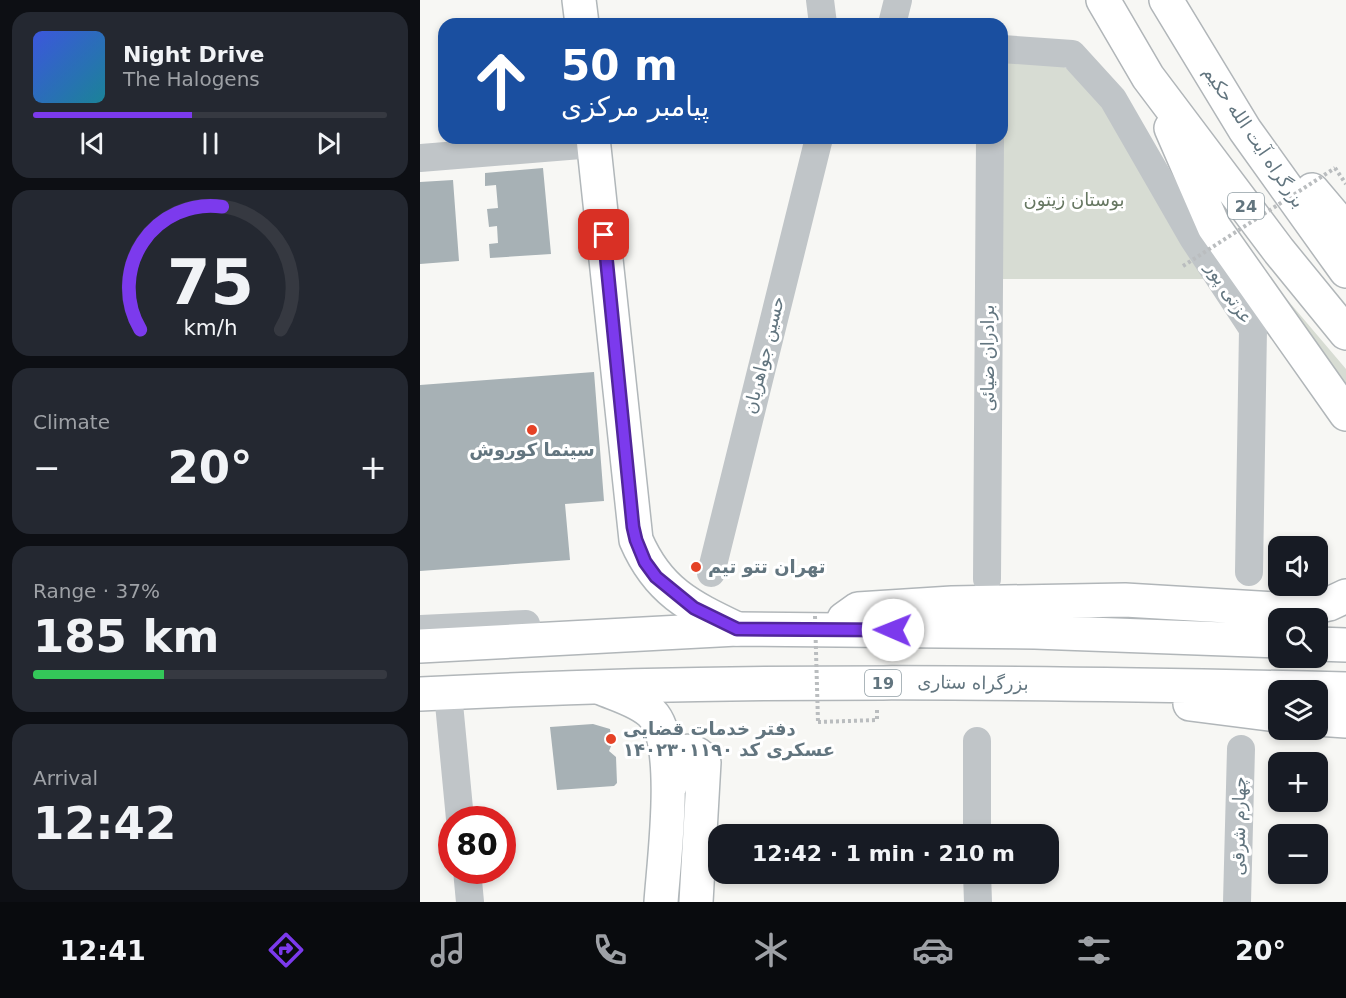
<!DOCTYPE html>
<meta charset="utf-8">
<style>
body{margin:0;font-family:"DejaVu Sans",Vazirmatn,sans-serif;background:#242831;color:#f1f3f6;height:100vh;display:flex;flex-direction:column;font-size:22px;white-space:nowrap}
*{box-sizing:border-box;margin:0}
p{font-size:20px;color:#9ea1a6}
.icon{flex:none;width:33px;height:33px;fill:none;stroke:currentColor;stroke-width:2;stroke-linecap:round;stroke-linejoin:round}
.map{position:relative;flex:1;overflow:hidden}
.sheet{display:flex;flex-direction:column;gap:12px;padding:12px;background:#0d0f14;width:420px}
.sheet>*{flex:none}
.guide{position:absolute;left:18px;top:18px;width:570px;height:126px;border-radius:18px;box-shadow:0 3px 9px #0003;background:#1a4fa0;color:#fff;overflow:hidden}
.fabs{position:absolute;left:848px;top:536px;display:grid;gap:12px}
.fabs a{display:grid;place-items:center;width:60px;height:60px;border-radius:12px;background:#171b24;box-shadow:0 3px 9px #0003;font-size:30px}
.speed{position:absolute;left:18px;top:806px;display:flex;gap:12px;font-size:30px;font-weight:700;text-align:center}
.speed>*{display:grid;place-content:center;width:78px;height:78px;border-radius:50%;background:#171b24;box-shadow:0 3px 9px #0003;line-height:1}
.speed .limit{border:9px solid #d22;background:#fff;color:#111}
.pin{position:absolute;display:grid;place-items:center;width:51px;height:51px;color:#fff;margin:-26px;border-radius:12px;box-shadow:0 3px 9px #0006}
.me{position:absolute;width:66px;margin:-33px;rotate:271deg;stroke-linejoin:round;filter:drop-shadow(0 0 4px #0008)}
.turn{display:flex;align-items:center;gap:21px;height:126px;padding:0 24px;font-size:27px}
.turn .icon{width:78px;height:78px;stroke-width:2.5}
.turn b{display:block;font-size:42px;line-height:51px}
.big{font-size:45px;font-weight:800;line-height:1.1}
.sheet .tile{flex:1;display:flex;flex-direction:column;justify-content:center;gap:9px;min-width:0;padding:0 21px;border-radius:18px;background:#242831}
.sheet .dial{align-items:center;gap:0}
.dial svg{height:156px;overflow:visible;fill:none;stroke:#363941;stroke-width:7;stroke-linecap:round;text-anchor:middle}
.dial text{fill:#f1f3f6;stroke:none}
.song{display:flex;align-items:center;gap:18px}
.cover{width:72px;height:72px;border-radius:9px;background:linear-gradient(135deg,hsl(230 70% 55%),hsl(190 70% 35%))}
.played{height:6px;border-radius:3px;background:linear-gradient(90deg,#7c3aed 45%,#363941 45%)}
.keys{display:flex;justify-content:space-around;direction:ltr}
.heat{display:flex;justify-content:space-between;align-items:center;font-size:33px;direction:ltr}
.charge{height:9px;border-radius:4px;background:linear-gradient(90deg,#34c759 37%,#363941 0)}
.trip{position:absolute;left:288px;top:824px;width:351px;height:60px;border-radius:18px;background:#171b24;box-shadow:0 3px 9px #0003;font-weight:800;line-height:60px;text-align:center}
.dock{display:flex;height:96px;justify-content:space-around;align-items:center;background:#090b0e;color:#9ea1a6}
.dock .icon{width:42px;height:42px}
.dock .on{color:#7c3aed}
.dock b{font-size:27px;color:#f1f3f6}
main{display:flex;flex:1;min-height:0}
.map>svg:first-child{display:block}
.green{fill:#d7dcd3}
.building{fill:#a7b1b5}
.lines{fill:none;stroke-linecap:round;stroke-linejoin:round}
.major-casing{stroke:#b1b7ba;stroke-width:36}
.highway-casing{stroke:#b1b6b9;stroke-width:36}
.path{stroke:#babdbf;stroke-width:4;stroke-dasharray:3 3;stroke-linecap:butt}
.minor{stroke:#c0c5c8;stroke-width:28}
.major{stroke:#fff;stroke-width:33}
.highway{stroke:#fff;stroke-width:33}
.path-bridge{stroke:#babdbf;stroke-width:4;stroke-dasharray:3 3;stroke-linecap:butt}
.route-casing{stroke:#51269a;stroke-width:15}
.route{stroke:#7c3aed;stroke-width:10}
.poi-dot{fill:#e54226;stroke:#fff;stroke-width:2}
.labels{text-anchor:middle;stroke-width:6;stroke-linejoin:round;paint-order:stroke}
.shield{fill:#fff;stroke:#919ea5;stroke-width:1.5}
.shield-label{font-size:16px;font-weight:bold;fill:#62757f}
.street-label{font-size:18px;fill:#62757f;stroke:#fff}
.park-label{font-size:18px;fill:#667761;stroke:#fff}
.poi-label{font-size:18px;font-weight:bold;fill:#62757f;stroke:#fff;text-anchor:start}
</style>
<main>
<section class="sheet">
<div class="tile">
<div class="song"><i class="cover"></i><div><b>Night Drive</b><p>The Halogens</p></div></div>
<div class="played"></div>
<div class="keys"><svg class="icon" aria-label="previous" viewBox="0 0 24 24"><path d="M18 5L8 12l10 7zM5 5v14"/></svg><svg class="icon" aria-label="pause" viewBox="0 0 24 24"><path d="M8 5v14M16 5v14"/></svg><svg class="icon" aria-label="next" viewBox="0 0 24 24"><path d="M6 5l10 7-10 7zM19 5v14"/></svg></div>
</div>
<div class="tile dial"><svg viewBox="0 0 100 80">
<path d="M14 69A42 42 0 1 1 86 69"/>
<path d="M14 69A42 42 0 0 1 56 6" stroke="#7c3aed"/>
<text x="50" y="56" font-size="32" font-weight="700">75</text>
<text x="50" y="72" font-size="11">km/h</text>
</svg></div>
<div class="tile"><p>Climate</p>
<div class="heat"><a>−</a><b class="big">20°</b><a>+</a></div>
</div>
<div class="tile"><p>Range · 37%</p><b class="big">185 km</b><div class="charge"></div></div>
<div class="tile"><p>Arrival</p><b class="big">12:42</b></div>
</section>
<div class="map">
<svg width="926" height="902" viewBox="0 0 926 902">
<rect width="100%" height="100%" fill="#f7f7f4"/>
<path class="green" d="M 582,54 L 634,60 L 682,93 L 792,279 L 575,279 L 582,138 Z
M 842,270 L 926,369 L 926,400 Z"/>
<path class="building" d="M 123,168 L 131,254 L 70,258 L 69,244 L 78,243 L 77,226 L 69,227 L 67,209 L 78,208 L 76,185 L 65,186 L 65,173 Z
M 33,180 L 39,261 L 0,264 L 0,182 Z
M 174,372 L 184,501 L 145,504 L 150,560 L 0,571 L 0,385 Z
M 173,724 L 190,729 L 192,744 L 189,751 L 196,757 L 197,783 L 194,786 L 137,790 L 130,727 Z"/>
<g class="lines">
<g class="major-casing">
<path id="major" d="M 159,0 L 162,24
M 173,138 L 216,540 C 238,591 269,606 317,629
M 181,688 C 197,695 223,702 234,716 C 259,749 244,859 241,902
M 250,786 C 250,778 250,768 253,761 C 260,747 278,749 284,762 L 276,902"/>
</g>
<g class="highway-casing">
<path id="highway" d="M 683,0 L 728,77 L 859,251 L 926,333
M 746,0 L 825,130 L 926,271
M 751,128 L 794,227 L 926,414
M 892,190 L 926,230
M 424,619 L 438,609 L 532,603 L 705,600 L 855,609 L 891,608 L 909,604 L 926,596
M 897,644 L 926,645
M 0,646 L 317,629 L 615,632 L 858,641
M 0,694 C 309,678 617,682 926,689
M 770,704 L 858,715
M 897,719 L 926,721"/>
</g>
<path class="path" d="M 915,168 L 926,184
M 398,722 L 457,720 L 457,708"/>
<path class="minor" d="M 400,0 L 403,24
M 472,24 L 478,0
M 582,49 L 652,54 L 693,99 L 773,238 L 833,329 L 829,572
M 0,158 L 173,144
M 291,573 L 399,138
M 567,579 L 570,138
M 0,629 L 106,624
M 28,693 L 40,819
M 557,741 L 557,834
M 47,870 L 50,902
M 557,873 L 558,902
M 817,902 L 821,749"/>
<use href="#major" class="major"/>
<use href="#highway" class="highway"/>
<path class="path-bridge" d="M 763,266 L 915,168
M 395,616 L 398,722"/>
</g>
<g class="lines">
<g class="route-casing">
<path id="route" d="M 184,235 L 213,527 L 216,540 L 225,562 L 236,577 L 274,608 L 317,629 L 473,630"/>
</g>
<use href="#route" class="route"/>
</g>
<g class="poi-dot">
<circle cx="112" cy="430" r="6"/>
<circle cx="276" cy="567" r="6"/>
<circle cx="191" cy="739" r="6"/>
</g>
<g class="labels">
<g class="shield">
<rect x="808" y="193" width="36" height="26" rx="4.5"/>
<rect x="445" y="670" width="36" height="26" rx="4.5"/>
</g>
<g class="shield-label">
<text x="826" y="212">24</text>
<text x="463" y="689">19</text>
</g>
<g class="street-label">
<text transform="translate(834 137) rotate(56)" y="6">بزرگراه آیت الله حکیم</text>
<text transform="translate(809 293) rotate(57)" y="6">عزتی پور</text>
<text transform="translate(344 355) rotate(-76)" y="6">حسین جواهریان</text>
<text transform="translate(568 358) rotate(-90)" y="6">برادران ضیائی</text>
<text transform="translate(553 683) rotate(1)" y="6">بزرگراه ستاری</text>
<text transform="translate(819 826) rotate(-89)" y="6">چهارم شرقی</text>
</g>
<g class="park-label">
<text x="654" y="206">بوستان زیتون</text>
</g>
<g class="poi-label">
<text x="112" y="456" text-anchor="middle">سینما کوروش</text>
<text x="288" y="573">تهران تتو تیم</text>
<text x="203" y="735">دفتر خدمات قضایی<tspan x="203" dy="21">عسکری کد ۱۴۰۲۳۰۱۱۹۰</tspan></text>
</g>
</g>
</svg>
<div class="fabs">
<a><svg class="icon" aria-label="sound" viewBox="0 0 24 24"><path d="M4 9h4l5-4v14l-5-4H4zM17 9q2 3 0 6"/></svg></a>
<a><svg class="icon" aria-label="search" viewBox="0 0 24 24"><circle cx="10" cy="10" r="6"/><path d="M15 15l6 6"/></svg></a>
<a><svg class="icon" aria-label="layers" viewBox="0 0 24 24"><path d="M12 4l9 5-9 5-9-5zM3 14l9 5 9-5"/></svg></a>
<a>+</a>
<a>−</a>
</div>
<div class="speed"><div class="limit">80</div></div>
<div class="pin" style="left:184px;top:235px;background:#d93025"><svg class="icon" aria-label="arrive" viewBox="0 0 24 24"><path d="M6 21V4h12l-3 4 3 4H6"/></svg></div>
<svg class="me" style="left:473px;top:630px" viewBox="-20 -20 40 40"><circle r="19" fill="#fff"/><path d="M0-13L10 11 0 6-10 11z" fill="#7c3aed"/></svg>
<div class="trip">12:42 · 1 min · 210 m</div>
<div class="guide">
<div class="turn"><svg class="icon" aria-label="ahead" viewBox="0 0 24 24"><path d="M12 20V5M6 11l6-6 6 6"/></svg><div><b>50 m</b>پیامبر مرکزی</div></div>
</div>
</div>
</main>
<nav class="dock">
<b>12:41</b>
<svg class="icon on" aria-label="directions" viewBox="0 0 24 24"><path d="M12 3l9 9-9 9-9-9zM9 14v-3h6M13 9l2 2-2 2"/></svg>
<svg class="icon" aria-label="music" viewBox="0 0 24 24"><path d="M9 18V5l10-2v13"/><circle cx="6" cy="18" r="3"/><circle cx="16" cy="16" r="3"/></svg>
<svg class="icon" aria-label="phone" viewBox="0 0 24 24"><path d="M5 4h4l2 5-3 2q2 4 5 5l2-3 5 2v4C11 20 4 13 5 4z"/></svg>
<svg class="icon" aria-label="climate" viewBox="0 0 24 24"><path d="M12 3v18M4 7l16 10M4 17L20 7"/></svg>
<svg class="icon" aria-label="car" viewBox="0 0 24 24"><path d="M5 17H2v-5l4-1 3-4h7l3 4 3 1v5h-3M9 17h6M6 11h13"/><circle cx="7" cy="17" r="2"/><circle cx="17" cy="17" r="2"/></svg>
<svg class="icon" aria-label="filters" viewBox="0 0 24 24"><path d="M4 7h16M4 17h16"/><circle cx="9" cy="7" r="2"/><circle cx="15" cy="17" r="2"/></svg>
<b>20°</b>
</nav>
